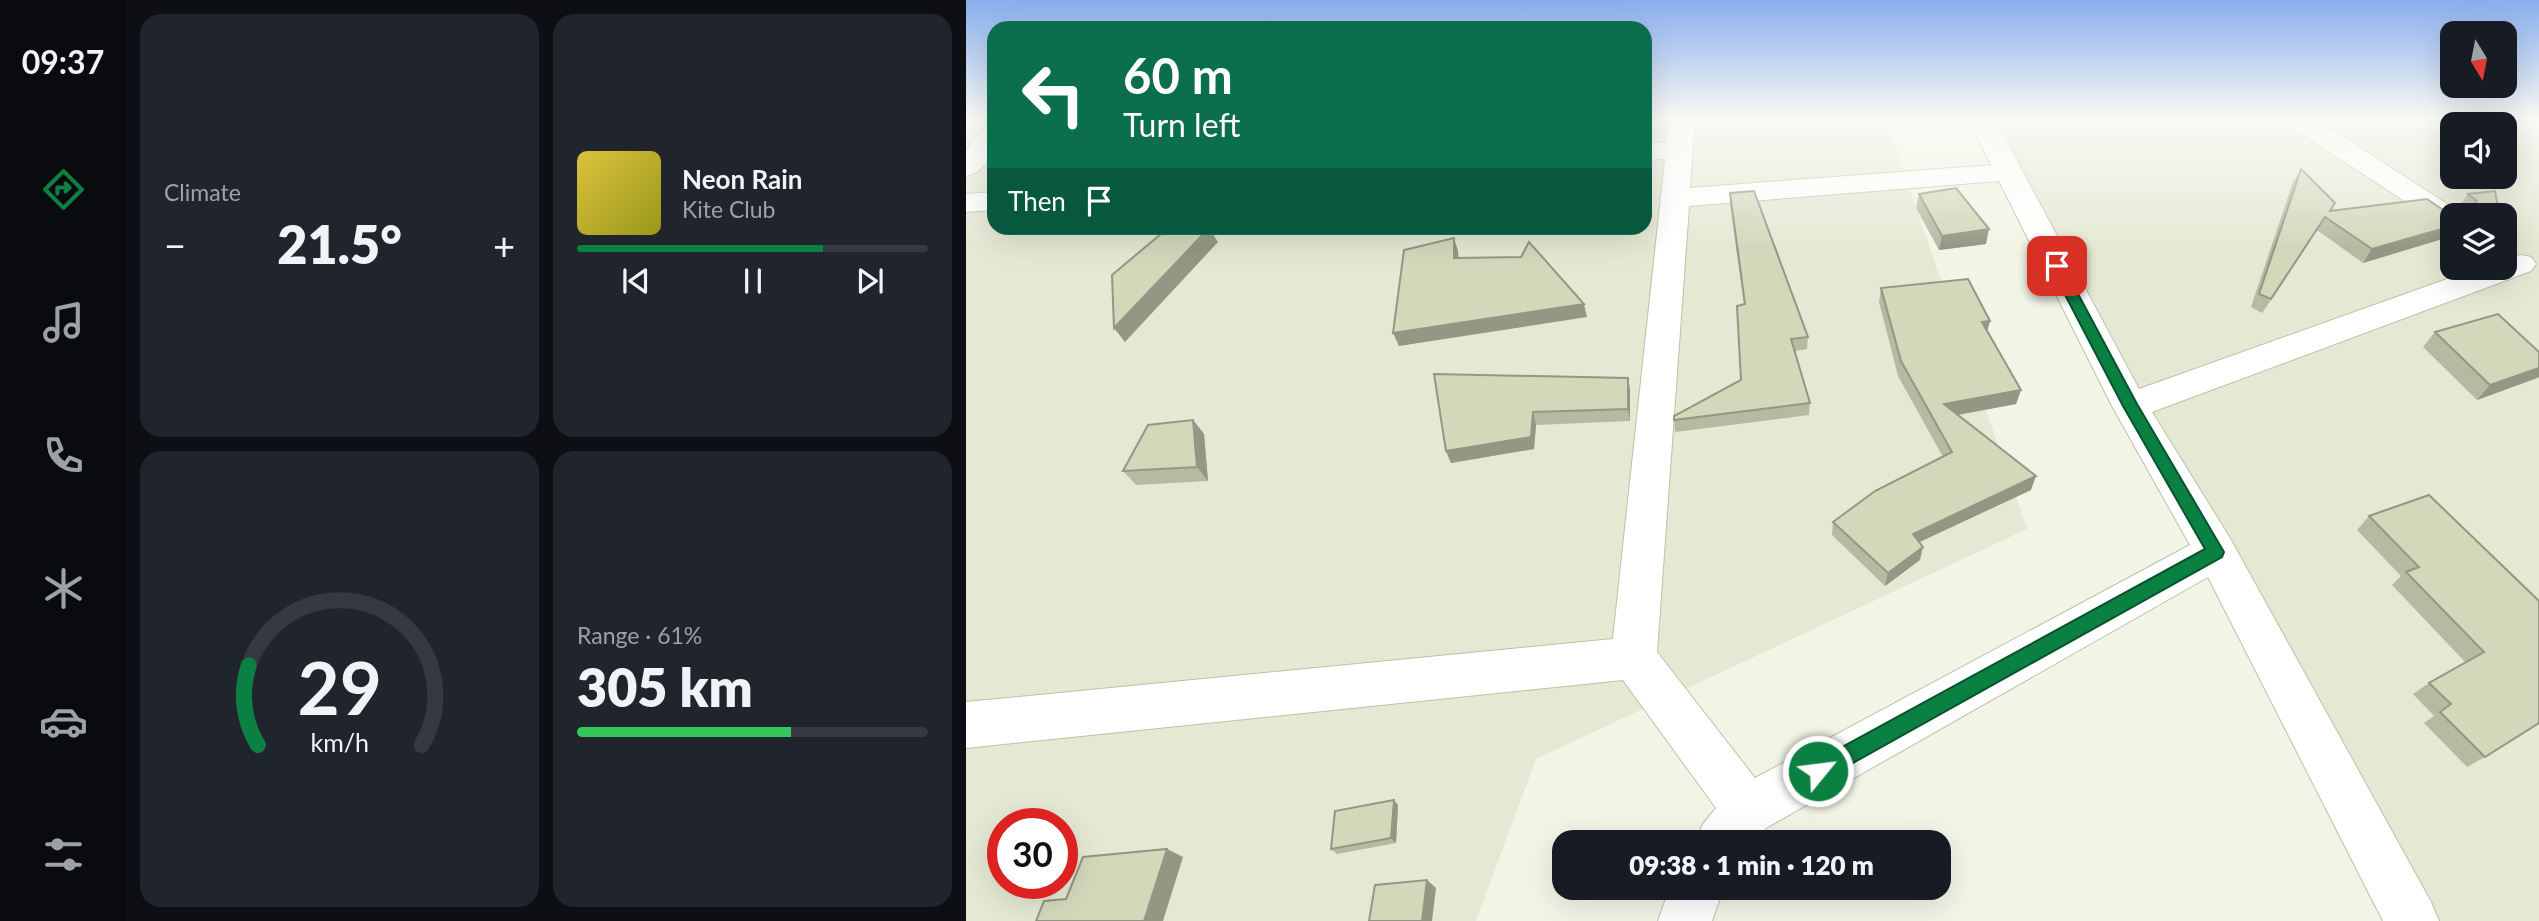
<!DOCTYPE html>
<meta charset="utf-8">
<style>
body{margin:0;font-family:Lato,sans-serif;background:#20242c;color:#f1f3f6;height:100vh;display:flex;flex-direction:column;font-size:26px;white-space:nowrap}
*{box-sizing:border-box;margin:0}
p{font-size:23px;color:#9ea1a6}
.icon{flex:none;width:38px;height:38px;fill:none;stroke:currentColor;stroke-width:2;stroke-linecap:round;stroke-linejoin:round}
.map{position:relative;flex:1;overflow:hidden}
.side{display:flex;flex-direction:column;gap:14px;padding:14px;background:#0d0f14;width:840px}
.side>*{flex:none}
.hud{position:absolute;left:21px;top:21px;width:665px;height:214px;border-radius:21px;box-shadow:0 7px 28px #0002;background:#0b6e4f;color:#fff;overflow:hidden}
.needle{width:46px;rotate:170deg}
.controls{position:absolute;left:1474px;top:21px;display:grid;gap:14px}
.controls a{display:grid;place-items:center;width:77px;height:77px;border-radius:14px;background:#171b24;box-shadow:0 7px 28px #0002;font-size:35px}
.speed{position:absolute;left:21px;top:808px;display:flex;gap:14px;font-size:35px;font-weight:700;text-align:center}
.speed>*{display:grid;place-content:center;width:91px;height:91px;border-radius:50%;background:#171b24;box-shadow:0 7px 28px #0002;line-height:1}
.speed .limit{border:10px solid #d22;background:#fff;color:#111}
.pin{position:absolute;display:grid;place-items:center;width:60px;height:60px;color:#fff;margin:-30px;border-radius:14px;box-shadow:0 4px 10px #0006}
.me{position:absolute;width:77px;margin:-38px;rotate:61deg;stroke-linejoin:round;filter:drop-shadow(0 0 5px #0008)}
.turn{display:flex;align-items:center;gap:24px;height:147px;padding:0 21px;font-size:32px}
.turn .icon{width:91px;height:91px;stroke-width:2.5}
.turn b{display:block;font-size:49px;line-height:60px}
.then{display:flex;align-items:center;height:66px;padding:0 21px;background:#0003;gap:14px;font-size:26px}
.big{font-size:52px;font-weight:800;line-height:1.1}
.side .widget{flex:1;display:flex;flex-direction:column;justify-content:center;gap:10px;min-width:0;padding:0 24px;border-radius:21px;background:#20242c}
.side .dial{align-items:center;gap:0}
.dial svg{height:182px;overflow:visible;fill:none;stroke:#363941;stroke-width:7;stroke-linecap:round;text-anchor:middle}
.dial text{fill:#f1f3f6;stroke:none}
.song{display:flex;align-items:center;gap:21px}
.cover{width:84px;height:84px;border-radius:10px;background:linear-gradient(135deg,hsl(50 70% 55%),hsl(60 70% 35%))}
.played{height:7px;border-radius:4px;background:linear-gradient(90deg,#0b8043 70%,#363941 70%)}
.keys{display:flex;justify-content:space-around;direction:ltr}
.heat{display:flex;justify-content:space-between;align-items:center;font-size:38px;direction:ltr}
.charge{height:10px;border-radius:5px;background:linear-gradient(90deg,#34c759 61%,#363941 0)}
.side .tiles{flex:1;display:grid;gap:14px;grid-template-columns:repeat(2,1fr)}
.trip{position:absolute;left:586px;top:830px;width:399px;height:70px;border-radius:21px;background:#171b24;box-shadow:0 7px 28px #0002;font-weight:800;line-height:70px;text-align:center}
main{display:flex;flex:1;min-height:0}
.tabs{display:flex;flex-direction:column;width:126px;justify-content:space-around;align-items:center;background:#090b0e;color:#9ea1a6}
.tabs .icon{width:49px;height:49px}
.tabs .selected{color:#0b8043}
.tabs b{font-size:32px;color:#f1f3f6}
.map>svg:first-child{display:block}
.residential{fill:#e5e9d4;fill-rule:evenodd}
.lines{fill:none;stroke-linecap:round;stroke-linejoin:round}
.street-casing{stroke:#bdc1a8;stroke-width:2}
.street{fill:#fff;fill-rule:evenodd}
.wall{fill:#b6baa1}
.shaded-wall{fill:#949783}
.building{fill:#d4d8bb;stroke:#949783;stroke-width:2}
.route{fill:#0b8043;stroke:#07532c;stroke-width:2}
</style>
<main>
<nav class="tabs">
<b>09:37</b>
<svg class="icon selected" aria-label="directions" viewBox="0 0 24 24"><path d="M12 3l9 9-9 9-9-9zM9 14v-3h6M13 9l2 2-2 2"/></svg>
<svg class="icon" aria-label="music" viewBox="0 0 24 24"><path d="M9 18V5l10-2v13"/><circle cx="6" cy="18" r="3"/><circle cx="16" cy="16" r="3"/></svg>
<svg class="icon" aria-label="phone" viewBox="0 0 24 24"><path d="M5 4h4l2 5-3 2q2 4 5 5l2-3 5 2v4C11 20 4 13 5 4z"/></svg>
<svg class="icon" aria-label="climate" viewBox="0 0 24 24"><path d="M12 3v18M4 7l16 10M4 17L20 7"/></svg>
<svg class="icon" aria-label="car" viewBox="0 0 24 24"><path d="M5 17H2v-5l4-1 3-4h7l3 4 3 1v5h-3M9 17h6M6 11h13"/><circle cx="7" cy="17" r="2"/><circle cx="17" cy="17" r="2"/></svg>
<svg class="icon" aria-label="filters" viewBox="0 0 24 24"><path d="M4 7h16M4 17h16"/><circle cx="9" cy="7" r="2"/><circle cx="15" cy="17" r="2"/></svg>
</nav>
<section class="side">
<div class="tiles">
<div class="widget"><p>Climate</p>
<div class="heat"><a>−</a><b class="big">21.5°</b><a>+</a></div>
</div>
<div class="widget">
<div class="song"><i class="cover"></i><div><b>Neon Rain</b><p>Kite Club</p></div></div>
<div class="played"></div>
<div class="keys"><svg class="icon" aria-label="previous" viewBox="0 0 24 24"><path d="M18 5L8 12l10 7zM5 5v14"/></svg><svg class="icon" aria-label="pause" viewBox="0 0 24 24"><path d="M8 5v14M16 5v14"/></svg><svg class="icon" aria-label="next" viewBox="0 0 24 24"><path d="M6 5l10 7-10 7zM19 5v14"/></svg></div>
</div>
<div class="widget dial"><svg viewBox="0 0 100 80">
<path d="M14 69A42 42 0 1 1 86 69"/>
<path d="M14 69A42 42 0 0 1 10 34" stroke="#0b8043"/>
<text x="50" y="56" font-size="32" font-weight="700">29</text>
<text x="50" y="72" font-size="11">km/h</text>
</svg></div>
<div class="widget"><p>Range · 61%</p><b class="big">305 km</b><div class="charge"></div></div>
</div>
</section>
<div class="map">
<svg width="1573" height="921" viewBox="0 0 1573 921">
<rect width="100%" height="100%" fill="#f2f5e6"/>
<path class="residential" d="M 0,118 L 28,118 L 28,228 L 679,228 L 679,118 L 919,118 L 1061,529 L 570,759 L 510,921 L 0,921 ZM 37,824 L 96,824 L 96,884 L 37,884 Z
M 1015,118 L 1573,118 L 1573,921 L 1446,921 ZM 1486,124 L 1538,124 L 1538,177 L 1486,177 ZM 1486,215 L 1538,215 L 1538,268 L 1486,268 Z"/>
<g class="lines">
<g class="street-casing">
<path id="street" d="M 703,118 L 729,118 L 724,188 L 1025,165 L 1002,118 L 1028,118 L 1173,389 L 1512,268 L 1538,268 L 1538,259 C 1548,255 1555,254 1565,257 L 1570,264 L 1565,271 L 1186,412 L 1265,540 L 1465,902 L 1473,921 L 1417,921 L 1242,577 L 800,828 L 789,842 L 729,842 L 737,824 L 750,808 L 657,680 L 0,748 L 0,702 L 647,639 L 699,159 L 679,160 L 679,144 L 700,142 ZM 1033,181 L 1146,406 L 1224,545 L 789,778 L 691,652 L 723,206 Z
M 1317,118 L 1348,118 L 1498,215 L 1486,215 L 1486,228 L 1475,225 L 1321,124 Z
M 28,126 C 28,148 25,170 0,176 L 0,150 L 19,128 Z
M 28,192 L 28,210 L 0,212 L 0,194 Z
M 704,887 L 758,887 L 746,921 L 692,921 Z"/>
</g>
<use href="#street" class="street"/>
</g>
<path class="wall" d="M 1335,169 L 1364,211 L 1486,215 L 1486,236 L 1397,263 L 1351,230 L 1296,313 L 1285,307 L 1327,182 Z
M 764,193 L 842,337 L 841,349 L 829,351 L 844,403 L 843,415 L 709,432 L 708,420 L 775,380 L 778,304 L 764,205 Z
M 953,194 L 1020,244 L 973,250 L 950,208 Z
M 1502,194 L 1530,215 L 1490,215 L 1494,210 L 1492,208 Z
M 915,288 L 1021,331 L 1055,390 L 1050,404 L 992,415 L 1065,490 L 953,542 L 954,560 L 919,586 L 866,535 L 867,522 L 977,457 L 932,376 L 913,302 Z
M 1469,332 L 1573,352 L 1573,377 L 1571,378 L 1511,400 L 1457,347 Z
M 468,374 L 662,378 L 664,390 L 664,421 L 570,425 L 568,449 L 485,463 L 480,451 Z
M 227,420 L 238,434 L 242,481 L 170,485 L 157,471 Z
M 1403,516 L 1573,601 L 1519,757 L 1501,767 L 1458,723 L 1468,716 L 1447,694 L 1463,683 L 1500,663 L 1426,585 L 1435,576 L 1391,530 Z
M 432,805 L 430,843 L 371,854 L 365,849 Z"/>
<path class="shaded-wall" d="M 1359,217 L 1351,230 L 1296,313 L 1305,299 Z
M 1486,226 L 1486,236 L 1397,263 L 1406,249 Z
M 243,228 L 252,242 L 159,342 L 148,328 Z
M 1023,229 L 1020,244 L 973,250 L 976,236 Z
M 488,238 L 492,251 L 493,271 L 488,258 Z
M 618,304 L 621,317 L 433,346 L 427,333 Z
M 1024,321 L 1020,336 L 1016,322 Z
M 1573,368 L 1573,377 L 1571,378 L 1511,400 L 1524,385 Z
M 662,378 L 664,390 L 664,421 L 662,409 Z
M 1055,390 L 1050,404 L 974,418 L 978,404 Z
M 567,412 L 570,425 L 568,449 L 485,463 L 480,451 Z
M 227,420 L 238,434 L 242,481 L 231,467 Z
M 1070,476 L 1065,490 L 943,547 L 947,534 Z
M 957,547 L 954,560 L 919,586 L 922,573 Z
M 428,800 L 432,805 L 430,843 L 425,838 Z
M 201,849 L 217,857 L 197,921 L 178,921 Z
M 461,880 L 470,888 L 466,921 L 456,921 Z"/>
<path class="building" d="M 1335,169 L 1369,203 L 1364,211 L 1461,199 L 1483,214 L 1489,215 L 1486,215 L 1486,226 L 1406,249 L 1359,217 L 1305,299 L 1293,294 Z
M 990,188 L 1023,229 L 976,236 L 953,194 Z
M 788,191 L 842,337 L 825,339 L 844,403 L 708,420 L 708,416 L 775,380 L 771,306 L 779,304 L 764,193 Z
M 1529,191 L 1533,212 L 1521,215 L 1498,215 L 1499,214 L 1499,204 L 1508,204 L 1511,201 L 1502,194 Z
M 202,228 L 243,228 L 148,328 L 146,275 Z
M 488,238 L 488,258 L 555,257 L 563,242 L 618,304 L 427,333 L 438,250 Z
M 1002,279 L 1024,321 L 1016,322 L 1055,390 L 978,404 L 1070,476 L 947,534 L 957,547 L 922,573 L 867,522 L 909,491 L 986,452 L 935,361 L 915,288 Z
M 1532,314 L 1573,352 L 1573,368 L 1524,385 L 1469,332 Z
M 468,374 L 662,378 L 662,409 L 567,412 L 565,437 L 480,451 Z
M 227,420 L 231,467 L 157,471 L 182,425 Z
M 1463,495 L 1573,601 L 1573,723 L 1519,757 L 1474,712 L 1485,704 L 1463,683 L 1518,652 L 1440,572 L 1453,567 L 1403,516 Z
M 428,800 L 425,838 L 365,849 L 369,811 Z
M 201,849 L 178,921 L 70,921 L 78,901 L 100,899 L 117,857 Z
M 461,880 L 456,921 L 403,921 L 409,885 Z"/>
<linearGradient id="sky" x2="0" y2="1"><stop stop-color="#89aeee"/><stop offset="0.48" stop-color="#f9faf4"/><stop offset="1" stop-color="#f9faf4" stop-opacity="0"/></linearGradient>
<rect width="1573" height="247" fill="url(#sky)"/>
<path class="route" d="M 1091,261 L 1097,266 L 1171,404 L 1258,552 L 1256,557 L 860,778 L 852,781 L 845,778 L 842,771 L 845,764 L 1239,549 L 1157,406 L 1084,266 Z"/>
</svg>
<div class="controls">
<a><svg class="needle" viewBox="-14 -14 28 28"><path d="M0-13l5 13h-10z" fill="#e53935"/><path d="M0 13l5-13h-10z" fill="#9ea1a6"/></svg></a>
<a><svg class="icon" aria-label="sound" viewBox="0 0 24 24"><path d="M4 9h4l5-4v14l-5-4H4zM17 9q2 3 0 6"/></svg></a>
<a><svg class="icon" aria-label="layers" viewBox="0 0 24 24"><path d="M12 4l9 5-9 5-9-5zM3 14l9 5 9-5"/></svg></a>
</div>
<div class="speed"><div class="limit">30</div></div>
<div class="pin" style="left:1091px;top:266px;background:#d93025"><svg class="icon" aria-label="arrive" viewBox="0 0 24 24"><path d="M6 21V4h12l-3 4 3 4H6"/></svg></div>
<svg class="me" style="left:852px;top:771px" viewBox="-20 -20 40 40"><circle r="17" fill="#0b8043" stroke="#fff" stroke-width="3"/><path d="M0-11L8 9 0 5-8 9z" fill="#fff"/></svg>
<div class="trip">09:38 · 1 min · 120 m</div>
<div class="hud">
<div class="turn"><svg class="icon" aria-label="left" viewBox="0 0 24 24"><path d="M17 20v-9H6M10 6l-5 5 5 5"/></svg><div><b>60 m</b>Turn left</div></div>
<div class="then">Then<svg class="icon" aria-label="arrive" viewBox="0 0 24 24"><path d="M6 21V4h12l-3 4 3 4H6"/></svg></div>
</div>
</div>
</main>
